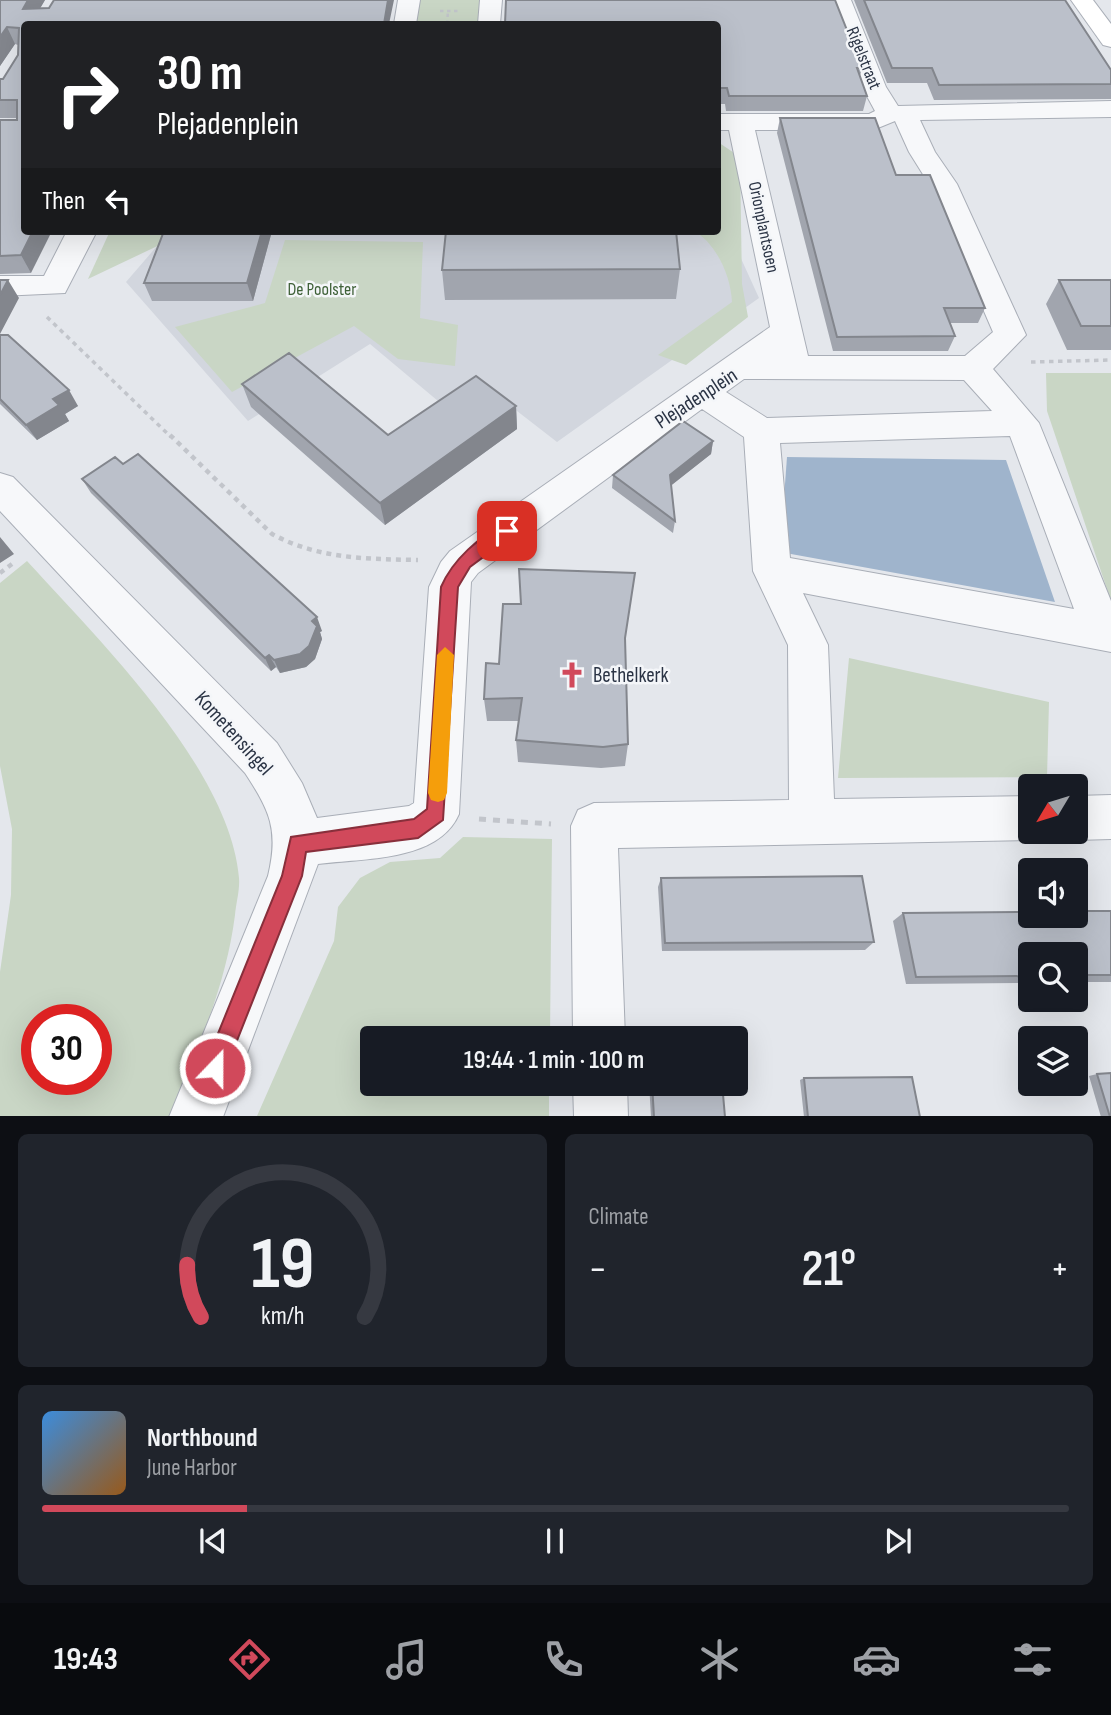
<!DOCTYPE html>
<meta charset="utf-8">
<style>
body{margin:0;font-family:"Sofia Sans Condensed",sans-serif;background:#20242c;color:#f1f3f6;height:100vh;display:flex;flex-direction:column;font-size:26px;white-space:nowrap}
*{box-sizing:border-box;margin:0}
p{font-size:23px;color:#9ea1a6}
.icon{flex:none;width:38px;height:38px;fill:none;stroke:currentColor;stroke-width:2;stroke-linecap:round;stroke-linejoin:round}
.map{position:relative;height:1116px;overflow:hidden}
.details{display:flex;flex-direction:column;gap:18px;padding:18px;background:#0d0f14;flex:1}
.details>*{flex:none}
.top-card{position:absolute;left:21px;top:21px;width:700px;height:214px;border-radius:7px;box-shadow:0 7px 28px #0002;background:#202124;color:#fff;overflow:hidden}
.needle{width:46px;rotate:232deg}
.buttons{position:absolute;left:1018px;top:774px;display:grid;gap:14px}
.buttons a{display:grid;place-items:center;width:70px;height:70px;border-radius:7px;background:#171b24;box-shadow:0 7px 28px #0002;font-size:35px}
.speed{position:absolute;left:21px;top:1004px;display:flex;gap:14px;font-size:35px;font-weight:700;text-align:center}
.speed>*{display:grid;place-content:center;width:91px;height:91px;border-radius:50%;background:#171b24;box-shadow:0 7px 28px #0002;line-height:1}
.speed .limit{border:10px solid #d22;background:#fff;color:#111}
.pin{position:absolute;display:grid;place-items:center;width:60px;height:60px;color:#fff;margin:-30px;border-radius:14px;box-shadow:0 4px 10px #0006}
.me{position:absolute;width:77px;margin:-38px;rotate:22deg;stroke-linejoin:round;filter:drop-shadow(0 0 5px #0008)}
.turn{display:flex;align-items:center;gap:24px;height:147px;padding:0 21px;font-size:32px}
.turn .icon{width:91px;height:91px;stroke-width:2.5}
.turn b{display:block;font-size:49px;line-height:60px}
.then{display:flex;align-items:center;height:66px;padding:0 21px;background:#0003;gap:14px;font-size:26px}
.big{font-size:52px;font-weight:600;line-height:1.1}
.details .tile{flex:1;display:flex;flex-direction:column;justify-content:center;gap:10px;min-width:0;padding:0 24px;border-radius:10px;background:#20242c}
.details .dial{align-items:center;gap:0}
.dial svg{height:182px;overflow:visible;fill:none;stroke:#363941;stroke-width:7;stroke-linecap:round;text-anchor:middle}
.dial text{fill:#f1f3f6;stroke:none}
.song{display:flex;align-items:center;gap:21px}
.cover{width:84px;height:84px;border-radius:10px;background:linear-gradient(135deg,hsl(210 70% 55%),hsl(30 70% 35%))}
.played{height:7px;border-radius:4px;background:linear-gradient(90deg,#d1495b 20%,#363941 20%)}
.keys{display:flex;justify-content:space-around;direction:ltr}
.heat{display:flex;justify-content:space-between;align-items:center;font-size:38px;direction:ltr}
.details .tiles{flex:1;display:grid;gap:18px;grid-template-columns:1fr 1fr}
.tile:last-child{grid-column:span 2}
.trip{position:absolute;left:360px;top:1026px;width:388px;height:70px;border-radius:7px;background:#171b24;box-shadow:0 7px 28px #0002;font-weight:600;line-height:70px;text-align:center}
.dock{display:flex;height:112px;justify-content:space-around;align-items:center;background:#090b0e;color:#9ea1a6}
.dock .icon{width:49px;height:49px}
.dock .on{color:#d1495b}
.dock b{font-size:32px;color:#f1f3f6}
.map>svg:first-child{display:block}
.built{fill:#d2d6de}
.green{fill:#c9d6c5;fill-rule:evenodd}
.water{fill:#9fb4cc}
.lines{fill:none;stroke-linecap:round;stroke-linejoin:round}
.street-casing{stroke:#a9aeb7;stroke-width:2}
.secondary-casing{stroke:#a9aeb7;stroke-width:2}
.path-far3{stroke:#c2c5cb;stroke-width:2.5;stroke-dasharray:3.5 3.5;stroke-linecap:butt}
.path-far2{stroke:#c2c5cb;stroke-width:3.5;stroke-dasharray:4.5 4.5;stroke-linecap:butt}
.path-far1{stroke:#c2c5cb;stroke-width:4.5;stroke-dasharray:5 5;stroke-linecap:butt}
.path{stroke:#c2c5cb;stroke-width:5;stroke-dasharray:7 7;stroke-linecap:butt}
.street{fill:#f7f8fa;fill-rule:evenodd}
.secondary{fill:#fff;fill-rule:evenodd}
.wall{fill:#a1a5ae}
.shaded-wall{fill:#83868d}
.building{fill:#bbc0ca;stroke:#83868d;stroke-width:2}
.route{fill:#d1495b;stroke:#882f3b;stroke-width:2}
.slow{fill:#f59e0b}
.labels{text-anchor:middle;stroke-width:5;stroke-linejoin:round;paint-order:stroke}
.far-street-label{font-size:18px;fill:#2b3445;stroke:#f4f6f9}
.far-park-label{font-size:18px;fill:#3f6138;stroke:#f4f6f9}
.street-label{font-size:21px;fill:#2b3445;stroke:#f4f6f9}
.poi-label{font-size:21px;fill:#2b3445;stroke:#f4f6f9;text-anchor:start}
</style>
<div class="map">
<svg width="1111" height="1117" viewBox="0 0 1111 1117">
<rect width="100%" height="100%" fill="#e4e7ec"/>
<path class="built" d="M 718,208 L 759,298 L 557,442 L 473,377 L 438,401 L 370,344 L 248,421 L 126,282 L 170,231 L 718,231 Z"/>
<path class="green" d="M 419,0 L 484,0 L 480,24 L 416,24 Z
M 718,142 L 740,157 L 742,284 L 748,317 L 686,365 L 658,355 L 732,302 C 731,277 717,244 694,231 L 718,231 Z
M 110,231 L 189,231 L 88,279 Z
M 285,240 L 423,242 L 420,318 L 458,325 L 455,366 L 398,359 L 354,326 L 232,392 L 175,327 L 265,303 Z
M 1046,373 L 1111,373 L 1111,601 L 1047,411 Z
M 27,561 C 99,640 230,769 239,878 C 240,890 236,903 235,915 C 226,986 197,1051 170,1116 L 0,1116 L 0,972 L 11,895 L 12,829 L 0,766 L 0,583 ZM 37,1020 L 96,1020 L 96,1080 L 37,1080 Z
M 849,658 L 1049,702 L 1047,777 L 838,778 Z
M 463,837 L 552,839 L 550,1038 L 373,1038 L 373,1083 L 549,1083 L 549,1116 L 257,1116 L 334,941 L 338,907 L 360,878 L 390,862 L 440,858 Z"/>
<path class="water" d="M 787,457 L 1006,460 L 1055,602 L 780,552 Z"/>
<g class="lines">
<g class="street-casing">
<path id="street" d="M 398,0 L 420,0 L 416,24 L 394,24 Z
M 480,0 L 502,0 L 500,24 L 478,24 Z
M 829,0 L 851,0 L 886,87 L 898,106 L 1111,101 L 1111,117 L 920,120 L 935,152 L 957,184 L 1026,335 L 993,369 L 1039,423 L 1111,601 L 1111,652 L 803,593 L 828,645 L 834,799 L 1031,796 L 1031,831 L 1048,831 L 1047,834 L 1031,840 L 618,848 L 625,1038 L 573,1038 L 571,826 L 578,810 L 594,803 L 789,800 L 788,645 L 753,571 L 744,437 L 702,409 L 478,573 L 471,582 L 459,814 C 438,862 364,858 318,864 L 223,1117 L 169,1117 L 268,876 C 279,830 270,811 245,773 L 0,511 L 0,473 L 13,477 L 277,743 L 302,783 L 317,818 L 409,806 L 414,803 L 429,587 L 441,562 L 450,551 L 770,327 L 729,130 L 718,130 L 718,114 L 869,114 L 875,111 L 862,87 ZM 895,121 L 909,152 L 929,184 L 993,332 L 965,356 L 808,356 L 755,130 L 873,130 ZM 744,379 L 964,380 L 992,411 L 767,418 L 726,392 ZM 1010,436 L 1074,609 L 790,558 L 780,443 Z
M 67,231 L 97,231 L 65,293 L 0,296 L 0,276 L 44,276 Z
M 1111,795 L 1111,839 L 1076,840 L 1060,834 L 1059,831 L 1076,831 L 1076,796 Z
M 573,1083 L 627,1083 L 628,1117 L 574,1117 Z"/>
</g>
<g class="secondary-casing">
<path id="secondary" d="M 1071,0 L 1093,0 L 1111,24 L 1111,47 L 1103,45 Z"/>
</g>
<path class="path-far3" d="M 440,11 L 459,11
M 447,24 L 448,11"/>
<path class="path-far2" d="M 47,317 L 171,437
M 1031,362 L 1111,360"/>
<path class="path-far1" d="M 170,435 L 272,534 C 318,559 367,559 418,560
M 0,573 L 16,561"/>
<path class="path" d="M 479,819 L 551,824"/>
<use href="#street" class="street"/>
<use href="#secondary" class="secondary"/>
</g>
<path class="wall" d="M 0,0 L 45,0 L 40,8 L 394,0 L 24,24 L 31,273 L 0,274 L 0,120 L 17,120 L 17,118 L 0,118 L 0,79 L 3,79 L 18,55 L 18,45 L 15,44 L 0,66 Z
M 854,0 L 1065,0 L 1111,70 L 1111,99 L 934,100 L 927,83 L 887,83 Z
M 718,24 L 862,68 L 860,76 L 867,96 L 863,111 L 726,111 L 725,104 L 718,104 Z
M 780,118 L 896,175 L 985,308 L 978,323 L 950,323 L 955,336 L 948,351 L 833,351 L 777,133 Z
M 272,231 L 253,301 L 152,301 L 144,283 Z
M 680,269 L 676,299 L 445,300 L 442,270 Z
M 1059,280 L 1111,280 L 1111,350 L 1067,350 L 1046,304 Z
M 0,335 L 78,406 L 65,414 L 69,421 L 37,440 L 0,404 Z
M 242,384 L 388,435 L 516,406 L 517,429 L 385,525 L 251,407 Z
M 713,441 L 711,454 L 671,485 L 675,521 L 673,533 L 612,488 L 613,475 Z
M 82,479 L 322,631 L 320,632 L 322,639 L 315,659 L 306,667 L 280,673 L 276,667 L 271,671 L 91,493 Z
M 625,641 L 628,744 L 625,766 L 601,768 L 518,762 L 516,740 L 519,721 L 487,721 L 484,699 L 499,664 Z
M 661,878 L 874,942 L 865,950 L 662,951 L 658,887 Z
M 1111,911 L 1111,982 L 1076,982 L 1076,954 L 1031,954 L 1031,983 L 906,984 L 893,921 L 903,913 Z
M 1097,1074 L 1111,1117 L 1101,1117 L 1089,1076 Z
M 804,1078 L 920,1117 L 804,1117 L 800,1080 Z
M 649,1083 L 722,1083 L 725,1117 L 651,1117 Z"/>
<path class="shaded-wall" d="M 28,0 L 45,0 L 31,24 L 23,9 Z
M 388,0 L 394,0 L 389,24 L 384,24 Z
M 7,27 L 15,44 L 0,66 L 0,37 Z
M 33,231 L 52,231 L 31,273 L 21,255 Z
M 262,231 L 272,231 L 253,301 L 247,283 Z
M 8,280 L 19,298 L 0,334 L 0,295 Z
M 69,390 L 78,406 L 65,414 L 69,421 L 37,440 L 26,425 L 53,399 Z
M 516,406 L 517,429 L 385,525 L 380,503 Z
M 713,441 L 711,454 L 668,488 L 670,475 Z
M 0,537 L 14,554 L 0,563 Z
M 317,617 L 322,631 L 320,632 L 322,639 L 315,659 L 306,667 L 280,673 L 274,660 Z
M 269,655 L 276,667 L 271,671 L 265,658 Z"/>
<path class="building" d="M 0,0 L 28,0 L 23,9 L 49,8 L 54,0 L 388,0 L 384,24 L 24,24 L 24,231 L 33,231 L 21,255 L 0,256 L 0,120 L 17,120 L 17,100 L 0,100 L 0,79 L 3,79 L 18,55 L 19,28 L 7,27 L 0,37 Z
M 506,0 L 835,0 L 862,68 L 857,68 L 867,96 L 729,96 L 727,88 L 718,88 L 718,24 L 505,24 Z
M 864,0 L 1065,0 L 1111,70 L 1111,84 L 939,85 L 932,68 L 892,68 Z
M 780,118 L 875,118 L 896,175 L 930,175 L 985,308 L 944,308 L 955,336 L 837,337 Z
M 164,231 L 262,231 L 247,283 L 144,283 Z
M 446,231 L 676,231 L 680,269 L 442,270 Z
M 0,280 L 8,280 L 0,295 Z
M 1059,280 L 1111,280 L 1111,326 L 1081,326 Z
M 0,335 L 8,335 L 69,390 L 53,399 L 59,405 L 26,425 L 0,399 Z
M 289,353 L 388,435 L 476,376 L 516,406 L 380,503 L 242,384 Z
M 683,421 L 713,441 L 670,475 L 675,521 L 613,475 Z
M 138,454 L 317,617 L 312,621 L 317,626 L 309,646 L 300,654 L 274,660 L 269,655 L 265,658 L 82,479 L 115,457 L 123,464 Z
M 519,569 L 635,573 L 625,638 L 628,744 L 603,747 L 516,740 L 522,698 L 484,699 L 486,663 L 499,664 L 503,604 L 521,604 Z
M 862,876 L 874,942 L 665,943 L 661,878 Z
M 1076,911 L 1111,911 L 1111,975 L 1076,975 L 1076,954 L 1031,954 L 1031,976 L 916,977 L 903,913 L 1031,912 L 1031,915 L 1076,915 Z
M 1111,1073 L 1111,1117 L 1110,1117 L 1097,1074 Z
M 912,1077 L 920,1117 L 808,1117 L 804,1078 Z
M 652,1083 L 722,1083 L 725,1117 L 654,1117 Z"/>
<path class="route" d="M 507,525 L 513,527 L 513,535 L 470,567 L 458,587 L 443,820 L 418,838 L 306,852 L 302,876 L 223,1076 L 215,1079 L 207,1076 L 204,1068 L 282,876 L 291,837 L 414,819 L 427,809 L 441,587 C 452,561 480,534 507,525 Z"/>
<path class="slow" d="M 445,647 L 454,655 L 447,793 L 444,800 L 438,802 L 431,800 L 428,793 L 437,655 Z"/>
<defs>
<g id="church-bare" transform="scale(2.1)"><path d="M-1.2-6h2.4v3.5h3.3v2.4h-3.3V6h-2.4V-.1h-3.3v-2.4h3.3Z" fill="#d1495b" stroke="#f4f6f9" stroke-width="2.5" paint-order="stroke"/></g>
</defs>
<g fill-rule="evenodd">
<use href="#church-bare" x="572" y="675"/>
</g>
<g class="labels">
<g class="far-street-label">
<text transform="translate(864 58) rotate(68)" y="6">Rigelstraat</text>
<text transform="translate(764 227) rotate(78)" y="6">Orionplantsoen</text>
</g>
<g class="far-park-label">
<text x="322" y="295">De Poolster</text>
</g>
<g class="street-label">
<text transform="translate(696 398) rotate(-33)" y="7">Plejadenplein</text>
<text transform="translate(234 733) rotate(48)" y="7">Kometensingel</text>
</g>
<g class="poi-label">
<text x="593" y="682">Bethelkerk</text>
</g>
</g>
</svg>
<div class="buttons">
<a><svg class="needle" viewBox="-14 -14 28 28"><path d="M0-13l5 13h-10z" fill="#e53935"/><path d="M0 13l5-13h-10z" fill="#9ea1a6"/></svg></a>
<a><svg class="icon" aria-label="sound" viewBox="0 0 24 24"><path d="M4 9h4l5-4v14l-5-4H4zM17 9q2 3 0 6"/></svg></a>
<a><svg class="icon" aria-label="search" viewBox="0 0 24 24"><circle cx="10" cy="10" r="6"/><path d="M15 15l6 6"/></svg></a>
<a><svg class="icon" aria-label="layers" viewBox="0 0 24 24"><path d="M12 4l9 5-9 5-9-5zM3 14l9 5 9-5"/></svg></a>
</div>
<div class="speed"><div class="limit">30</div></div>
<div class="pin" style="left:507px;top:531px;background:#d93025"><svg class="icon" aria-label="arrive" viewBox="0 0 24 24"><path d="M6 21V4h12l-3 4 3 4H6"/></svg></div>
<svg class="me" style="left:215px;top:1068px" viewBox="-20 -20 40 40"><circle r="17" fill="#d1495b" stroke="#fff" stroke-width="3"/><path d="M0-11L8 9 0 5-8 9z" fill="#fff"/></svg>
<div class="trip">19:44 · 1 min · 100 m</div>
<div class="top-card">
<div class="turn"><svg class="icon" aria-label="right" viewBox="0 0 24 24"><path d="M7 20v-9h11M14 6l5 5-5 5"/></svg><div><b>30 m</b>Plejadenplein</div></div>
<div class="then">Then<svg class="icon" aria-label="left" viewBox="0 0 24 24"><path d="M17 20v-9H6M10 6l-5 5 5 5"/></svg></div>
</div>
</div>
<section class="details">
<div class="tiles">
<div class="tile dial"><svg viewBox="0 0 100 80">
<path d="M14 69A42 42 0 1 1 86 69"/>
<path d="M14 69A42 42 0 0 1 8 46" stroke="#d1495b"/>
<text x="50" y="56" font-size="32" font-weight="700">19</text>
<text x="50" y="72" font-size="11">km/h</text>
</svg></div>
<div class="tile"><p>Climate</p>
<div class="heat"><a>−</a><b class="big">21°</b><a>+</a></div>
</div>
<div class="tile">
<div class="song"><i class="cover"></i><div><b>Northbound</b><p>June Harbor</p></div></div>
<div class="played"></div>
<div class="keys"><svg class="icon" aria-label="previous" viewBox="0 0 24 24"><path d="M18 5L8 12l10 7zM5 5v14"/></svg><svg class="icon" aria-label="pause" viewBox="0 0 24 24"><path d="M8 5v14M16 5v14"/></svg><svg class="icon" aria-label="next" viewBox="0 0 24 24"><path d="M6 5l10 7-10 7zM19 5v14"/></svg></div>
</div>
</div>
</section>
<nav class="dock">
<b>19:43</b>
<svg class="icon on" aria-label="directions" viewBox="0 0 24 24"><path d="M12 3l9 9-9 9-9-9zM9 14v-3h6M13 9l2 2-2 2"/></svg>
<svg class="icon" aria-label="music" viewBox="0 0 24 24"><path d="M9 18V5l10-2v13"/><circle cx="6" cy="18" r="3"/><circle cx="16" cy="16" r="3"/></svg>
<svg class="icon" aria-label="phone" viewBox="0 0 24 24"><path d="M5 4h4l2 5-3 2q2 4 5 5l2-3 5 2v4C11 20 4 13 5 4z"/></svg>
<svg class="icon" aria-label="climate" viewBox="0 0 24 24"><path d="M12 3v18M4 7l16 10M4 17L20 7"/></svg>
<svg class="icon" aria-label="car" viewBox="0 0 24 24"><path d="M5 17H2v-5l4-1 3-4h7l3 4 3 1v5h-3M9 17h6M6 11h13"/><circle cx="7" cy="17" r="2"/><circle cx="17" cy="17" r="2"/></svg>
<svg class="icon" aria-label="filters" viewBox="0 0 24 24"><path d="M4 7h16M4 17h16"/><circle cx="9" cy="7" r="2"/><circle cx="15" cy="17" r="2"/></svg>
</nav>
